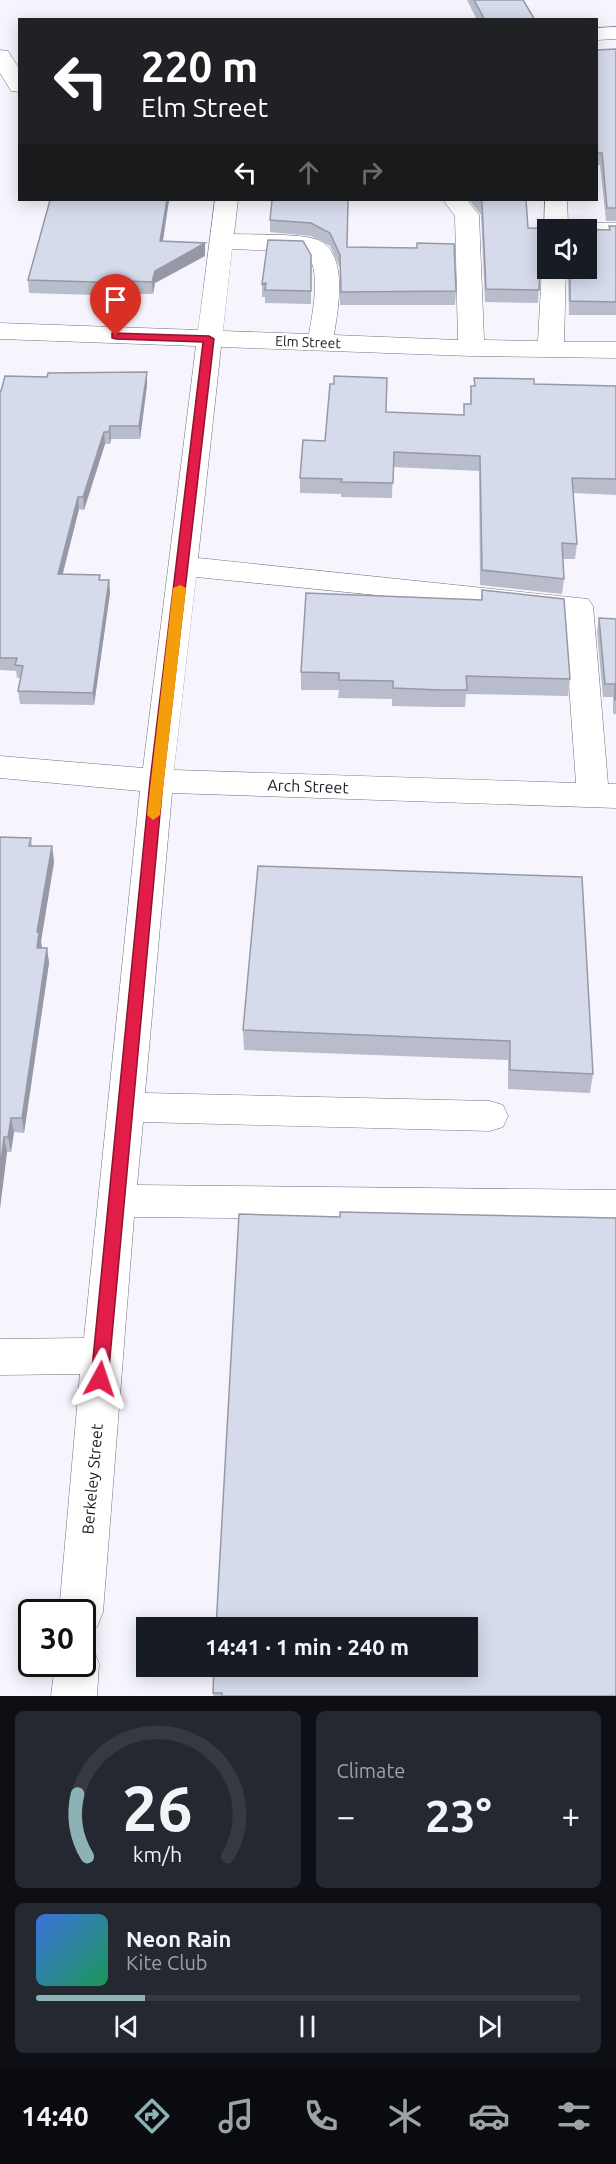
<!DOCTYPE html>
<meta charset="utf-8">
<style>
body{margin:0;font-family:Ubuntu,sans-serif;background:#242831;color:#f1f3f6;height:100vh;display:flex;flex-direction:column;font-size:22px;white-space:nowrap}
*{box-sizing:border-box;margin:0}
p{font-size:20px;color:#9ea1a6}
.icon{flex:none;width:33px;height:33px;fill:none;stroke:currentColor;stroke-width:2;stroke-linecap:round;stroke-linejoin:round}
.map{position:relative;height:1696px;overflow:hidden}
.drawer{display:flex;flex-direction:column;gap:15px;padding:15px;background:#0d0f14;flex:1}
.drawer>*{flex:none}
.top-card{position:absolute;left:18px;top:18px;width:580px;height:183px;border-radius:0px;box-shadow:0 3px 15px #0003;background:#202124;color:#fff;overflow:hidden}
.tools{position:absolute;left:537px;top:219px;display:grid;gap:12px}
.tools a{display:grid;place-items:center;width:60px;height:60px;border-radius:0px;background:#171b24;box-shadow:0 3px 15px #0003;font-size:30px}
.speed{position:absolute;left:18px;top:1599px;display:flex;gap:12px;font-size:30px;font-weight:700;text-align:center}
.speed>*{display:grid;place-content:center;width:78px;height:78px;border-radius:50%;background:#171b24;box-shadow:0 3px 15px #0003;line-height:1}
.speed .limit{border:3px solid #111;border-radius:9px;background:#fff;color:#111}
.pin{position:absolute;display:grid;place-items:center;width:51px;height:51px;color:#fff;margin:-62px -26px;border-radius:50% 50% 50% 0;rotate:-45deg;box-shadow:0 0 6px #0007}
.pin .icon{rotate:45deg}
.me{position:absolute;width:66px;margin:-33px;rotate:5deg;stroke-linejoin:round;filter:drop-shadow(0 0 4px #0008)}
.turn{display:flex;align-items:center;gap:21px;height:126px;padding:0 24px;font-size:27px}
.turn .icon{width:78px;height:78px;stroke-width:2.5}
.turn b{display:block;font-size:42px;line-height:51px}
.lanes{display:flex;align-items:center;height:57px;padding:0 24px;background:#0003;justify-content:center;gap:30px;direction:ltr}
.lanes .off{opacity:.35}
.big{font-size:45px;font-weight:700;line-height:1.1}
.drawer .tile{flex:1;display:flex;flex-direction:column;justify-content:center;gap:9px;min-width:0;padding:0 21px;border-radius:9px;background:#242831}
.drawer .dial{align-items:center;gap:0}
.dial svg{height:156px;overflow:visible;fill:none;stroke:#363941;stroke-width:7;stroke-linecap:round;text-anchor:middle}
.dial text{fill:#f1f3f6;stroke:none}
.song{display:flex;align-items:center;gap:18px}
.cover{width:72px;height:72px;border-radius:9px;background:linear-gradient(135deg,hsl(220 70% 55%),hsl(150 70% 35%))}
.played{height:6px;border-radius:3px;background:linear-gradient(90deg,#8cb2b5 20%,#363941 20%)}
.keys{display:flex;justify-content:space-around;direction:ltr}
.heat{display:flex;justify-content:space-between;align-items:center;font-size:33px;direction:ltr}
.drawer .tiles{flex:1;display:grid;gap:15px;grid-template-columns:1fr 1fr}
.tile:last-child{grid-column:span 2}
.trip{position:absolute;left:136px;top:1617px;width:342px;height:60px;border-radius:0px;background:#171b24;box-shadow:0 3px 15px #0003;font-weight:700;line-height:60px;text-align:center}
.dock{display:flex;height:96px;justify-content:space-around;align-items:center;background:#090b0e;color:#9ea1a6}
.dock .icon{width:42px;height:42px}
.dock .on{color:#8cb2b5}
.dock b{font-size:27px;color:#f1f3f6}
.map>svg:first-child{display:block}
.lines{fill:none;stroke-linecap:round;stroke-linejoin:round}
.minor-casing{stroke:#727080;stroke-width:1}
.minor{fill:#fff;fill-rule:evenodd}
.wall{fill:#b8bccb}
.shaded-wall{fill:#9699a5}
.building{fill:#d6dbec;stroke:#9699a5;stroke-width:1.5}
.route{fill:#e11d48;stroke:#92132f;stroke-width:1.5}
.slow{fill:#f59e0b}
.labels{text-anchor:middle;stroke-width:4.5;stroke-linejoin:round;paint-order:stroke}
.far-street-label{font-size:14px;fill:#1c1b21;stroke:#fff}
.street-label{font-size:16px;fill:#1c1b21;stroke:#fff}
</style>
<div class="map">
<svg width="616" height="1696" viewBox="0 0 616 1696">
<rect width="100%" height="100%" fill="#f6f5fd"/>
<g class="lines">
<g class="minor-casing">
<path id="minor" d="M 616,27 L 616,39 L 597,40 L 597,28 Z
M 0,50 L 8,51 L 20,70 L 20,92 L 11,91 L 0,73 Z
M 215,200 L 238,200 L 234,234 C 253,235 302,233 318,240 C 349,253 338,309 334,335 L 458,340 L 455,216 L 443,200 L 467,200 L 479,215 L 484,340 L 538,341 L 542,268 L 548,262 L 548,268 L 566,268 L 564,342 L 616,342 L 616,358 L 471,356 L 221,347 L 198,558 L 588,599 L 593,606 L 608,784 L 616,784 L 616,808 L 172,793 L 145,1093 L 490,1101 L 503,1105 L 508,1116 L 503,1127 L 490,1131 L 143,1122 L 137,1185 L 616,1190 L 616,1222 L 134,1217 L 103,1612 L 97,1627 L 82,1633 L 82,1612 L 59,1612 L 80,1374 L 0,1375 L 0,1339 L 84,1338 L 140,791 L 0,778 L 0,756 L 143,768 L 196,346 L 0,339 L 0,323 L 198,330 ZM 232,249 L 304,252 C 323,265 312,315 309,334 L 223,331 ZM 196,577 L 564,614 L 576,783 L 174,770 Z
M 545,200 L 567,200 L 568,223 L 616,223 L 616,237 L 586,237 L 586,230 L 548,230 L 547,235 L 544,230 Z
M 82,1644 L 93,1648 L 99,1664 L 97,1696 L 51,1696 L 55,1664 L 82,1664 Z"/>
</g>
<use href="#minor" class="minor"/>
</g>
<path class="wall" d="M 467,0 L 523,0 L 535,20 L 477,20 Z
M 616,49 L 616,221 L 606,221 L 600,165 L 597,165 L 597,50 Z
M 50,200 L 169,200 L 163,241 L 205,256 L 155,283 L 153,294 L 128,294 L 128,296 L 29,293 L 28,280 Z
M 348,200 L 347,247 L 456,291 L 455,305 L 340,305 L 340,268 L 330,246 L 311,236 L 270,232 L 270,220 Z
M 469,200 L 526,200 L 528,228 L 609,230 L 609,226 L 616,226 L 616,315 L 569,315 L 568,268 L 586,268 L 548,230 L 540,267 L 538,303 L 485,302 L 481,215 Z
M 311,255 L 311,304 L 265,303 L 265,297 L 262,297 L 262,284 Z
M 147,372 L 147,385 L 140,439 L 111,439 L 110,444 L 105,444 L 84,510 L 79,509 L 63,574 L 100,575 L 100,580 L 109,580 L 110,593 L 94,705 L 20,704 L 18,691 L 21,678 L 17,678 L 16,671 L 0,670 L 0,391 L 47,377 Z
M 474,378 L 534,384 L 616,386 L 616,495 L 573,493 L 577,544 L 575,559 L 563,559 L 564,579 L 562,594 L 480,585 L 479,471 L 393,467 L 392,498 L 341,497 L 341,494 L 300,493 L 300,478 L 325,441 L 386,412 L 464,415 L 464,404 L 470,404 L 471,386 L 474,386 Z
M 482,590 L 570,679 L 568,696 L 466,694 L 465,707 L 439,707 L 392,706 L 392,699 L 338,698 L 339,690 L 301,690 L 301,672 L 481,600 Z
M 599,618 L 616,619 L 616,714 L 613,714 L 613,697 L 603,697 L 597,632 Z
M 0,837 L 31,838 L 32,846 L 52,846 L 54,862 L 41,941 L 41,948 L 47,948 L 49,963 L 24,1133 L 14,1132 L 11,1152 L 7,1152 L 0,1208 Z
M 258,866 L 593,1074 L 590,1093 L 508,1089 L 508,1060 L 244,1050 L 243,1030 Z
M 340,1217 L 616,1696 L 213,1696 L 213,1693 Z"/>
<path class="shaded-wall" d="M 167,200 L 169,200 L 161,253 L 160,241 Z
M 205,243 L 205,256 L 155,283 L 153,294 L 152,282 L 155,271 Z
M 548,248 L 548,260 L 540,268 L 541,255 Z
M 147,372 L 147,385 L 140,439 L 139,426 Z
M 110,426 L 111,439 L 110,444 L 109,432 Z
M 104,432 L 105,444 L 84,510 L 83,497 Z
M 78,497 L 79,509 L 59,587 L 58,574 Z
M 109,580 L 110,593 L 94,705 L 93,693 Z
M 52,846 L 54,862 L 41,941 L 42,947 L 39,963 L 37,948 L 37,932 Z
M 47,948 L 49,963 L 24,1133 L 22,1118 Z
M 11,1118 L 14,1132 L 11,1152 L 8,1137 Z
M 4,1137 L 7,1152 L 0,1208 L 0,1170 Z"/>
<path class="building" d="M 474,0 L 523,0 L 535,20 L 485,20 Z
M 616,49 L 616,208 L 607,208 L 602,153 L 597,153 L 597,50 Z
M 50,200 L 167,200 L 160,241 L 205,243 L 155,271 L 152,282 L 127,281 L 127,283 L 28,280 Z
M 272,200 L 348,200 L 347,247 L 417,248 L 417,243 L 454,244 L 456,291 L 341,292 L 340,255 L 330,233 L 311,223 L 270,220 Z
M 480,200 L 526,200 L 528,228 L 610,230 L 609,226 L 616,226 L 616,302 L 570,301 L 570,268 L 586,268 L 586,230 L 548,230 L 548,248 L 541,255 L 539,290 L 486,289 L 482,202 Z
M 268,240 L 303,241 L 311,255 L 311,291 L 265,290 L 266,283 L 262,284 Z
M 147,372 L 139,426 L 110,426 L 109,432 L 104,432 L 83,497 L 78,497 L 58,574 L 100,575 L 99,580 L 109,580 L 93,693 L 18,691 L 23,666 L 15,665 L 17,658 L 0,658 L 0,391 L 1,391 L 5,376 L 47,377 L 48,373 Z
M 334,376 L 387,378 L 386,412 L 464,415 L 464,404 L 471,404 L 471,386 L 475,386 L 474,378 L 534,379 L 534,384 L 616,386 L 616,479 L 572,478 L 577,544 L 562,543 L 564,579 L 482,570 L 480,456 L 394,452 L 393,483 L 341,482 L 342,479 L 300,478 L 303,440 L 325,441 L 330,384 L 334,384 Z
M 482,590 L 564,599 L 570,679 L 466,676 L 467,690 L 440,690 L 393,688 L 393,681 L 339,680 L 339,673 L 301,672 L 306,593 L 482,600 Z
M 599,618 L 616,619 L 616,700 L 615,700 L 615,684 L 605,684 Z
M 0,837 L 31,838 L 29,846 L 52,846 L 37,932 L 39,932 L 37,948 L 47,948 L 22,1118 L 11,1118 L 8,1137 L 4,1137 L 0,1170 Z
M 258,866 L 582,877 L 593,1074 L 510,1070 L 510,1041 L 243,1030 Z
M 340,1212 L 616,1218 L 616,1696 L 222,1696 L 222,1693 L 213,1693 L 214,1666 L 468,1666 L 468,1628 L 216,1628 L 239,1214 L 340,1217 Z"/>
<path class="route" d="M 112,333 L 209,336 L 214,339 L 163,781 L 108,1379 L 106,1385 L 100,1387 L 94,1385 L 91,1379 L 150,781 L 203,342 L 116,339 L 112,338 Z"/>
<path class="slow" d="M 180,585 L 186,588 L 160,815 L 153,820 L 147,815 L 173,588 Z"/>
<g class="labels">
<g class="far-street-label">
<text transform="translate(308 342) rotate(2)" y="5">Elm Street</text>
</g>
<g class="street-label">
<text transform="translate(308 786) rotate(2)" y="6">Arch Street</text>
<text transform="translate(92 1479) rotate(-85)" y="6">Berkeley Street</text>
</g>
</g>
</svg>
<div class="tools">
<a><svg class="icon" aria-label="sound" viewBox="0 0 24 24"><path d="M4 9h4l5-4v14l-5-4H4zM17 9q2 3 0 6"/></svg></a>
</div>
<div class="speed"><div class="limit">30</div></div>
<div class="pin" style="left:116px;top:336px;background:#d93025"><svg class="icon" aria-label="arrive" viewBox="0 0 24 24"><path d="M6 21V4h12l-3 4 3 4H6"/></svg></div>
<svg class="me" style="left:100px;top:1379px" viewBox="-20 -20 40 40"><path d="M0-17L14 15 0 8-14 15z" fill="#e11d48" stroke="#fff" stroke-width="4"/></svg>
<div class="trip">14:41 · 1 min · 240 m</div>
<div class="top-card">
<div class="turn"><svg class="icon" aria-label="left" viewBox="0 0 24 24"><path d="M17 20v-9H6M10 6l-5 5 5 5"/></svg><div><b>220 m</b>Elm Street</div></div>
<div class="lanes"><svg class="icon" aria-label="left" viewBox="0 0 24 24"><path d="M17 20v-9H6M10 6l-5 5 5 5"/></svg><svg class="icon off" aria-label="ahead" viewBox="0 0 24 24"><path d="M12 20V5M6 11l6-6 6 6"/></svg><svg class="icon off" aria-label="right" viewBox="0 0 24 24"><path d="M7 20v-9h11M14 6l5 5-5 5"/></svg></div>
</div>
</div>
<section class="drawer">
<div class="tiles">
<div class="tile dial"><svg viewBox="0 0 100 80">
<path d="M14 69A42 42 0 1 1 86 69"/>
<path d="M14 69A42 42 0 0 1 9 37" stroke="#8cb2b5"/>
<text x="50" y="56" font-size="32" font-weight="700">26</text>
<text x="50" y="72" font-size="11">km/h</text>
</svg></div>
<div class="tile"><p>Climate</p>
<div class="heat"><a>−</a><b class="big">23°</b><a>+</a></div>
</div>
<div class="tile">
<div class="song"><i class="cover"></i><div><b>Neon Rain</b><p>Kite Club</p></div></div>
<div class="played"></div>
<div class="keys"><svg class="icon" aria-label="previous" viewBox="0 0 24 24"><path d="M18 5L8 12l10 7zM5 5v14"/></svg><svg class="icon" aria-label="pause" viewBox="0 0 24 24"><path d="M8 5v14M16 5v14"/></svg><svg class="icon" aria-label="next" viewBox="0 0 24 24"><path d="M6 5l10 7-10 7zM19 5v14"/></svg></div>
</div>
</div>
</section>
<nav class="dock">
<b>14:40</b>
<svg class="icon on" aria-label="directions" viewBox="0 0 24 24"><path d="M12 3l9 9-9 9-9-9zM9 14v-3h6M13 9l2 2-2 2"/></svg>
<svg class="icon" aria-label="music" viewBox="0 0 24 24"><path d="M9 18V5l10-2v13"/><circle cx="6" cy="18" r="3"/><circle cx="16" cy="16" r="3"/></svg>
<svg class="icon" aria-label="phone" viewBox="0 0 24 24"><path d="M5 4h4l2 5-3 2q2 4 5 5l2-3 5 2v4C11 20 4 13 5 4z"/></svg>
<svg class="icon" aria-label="climate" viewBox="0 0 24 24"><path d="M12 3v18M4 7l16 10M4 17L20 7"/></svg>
<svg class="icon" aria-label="car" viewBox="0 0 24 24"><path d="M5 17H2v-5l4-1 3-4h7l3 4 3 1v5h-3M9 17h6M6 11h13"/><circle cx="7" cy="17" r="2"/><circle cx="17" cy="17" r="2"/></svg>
<svg class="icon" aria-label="filters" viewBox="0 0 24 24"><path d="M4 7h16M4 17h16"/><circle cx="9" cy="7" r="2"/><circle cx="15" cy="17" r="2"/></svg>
</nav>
